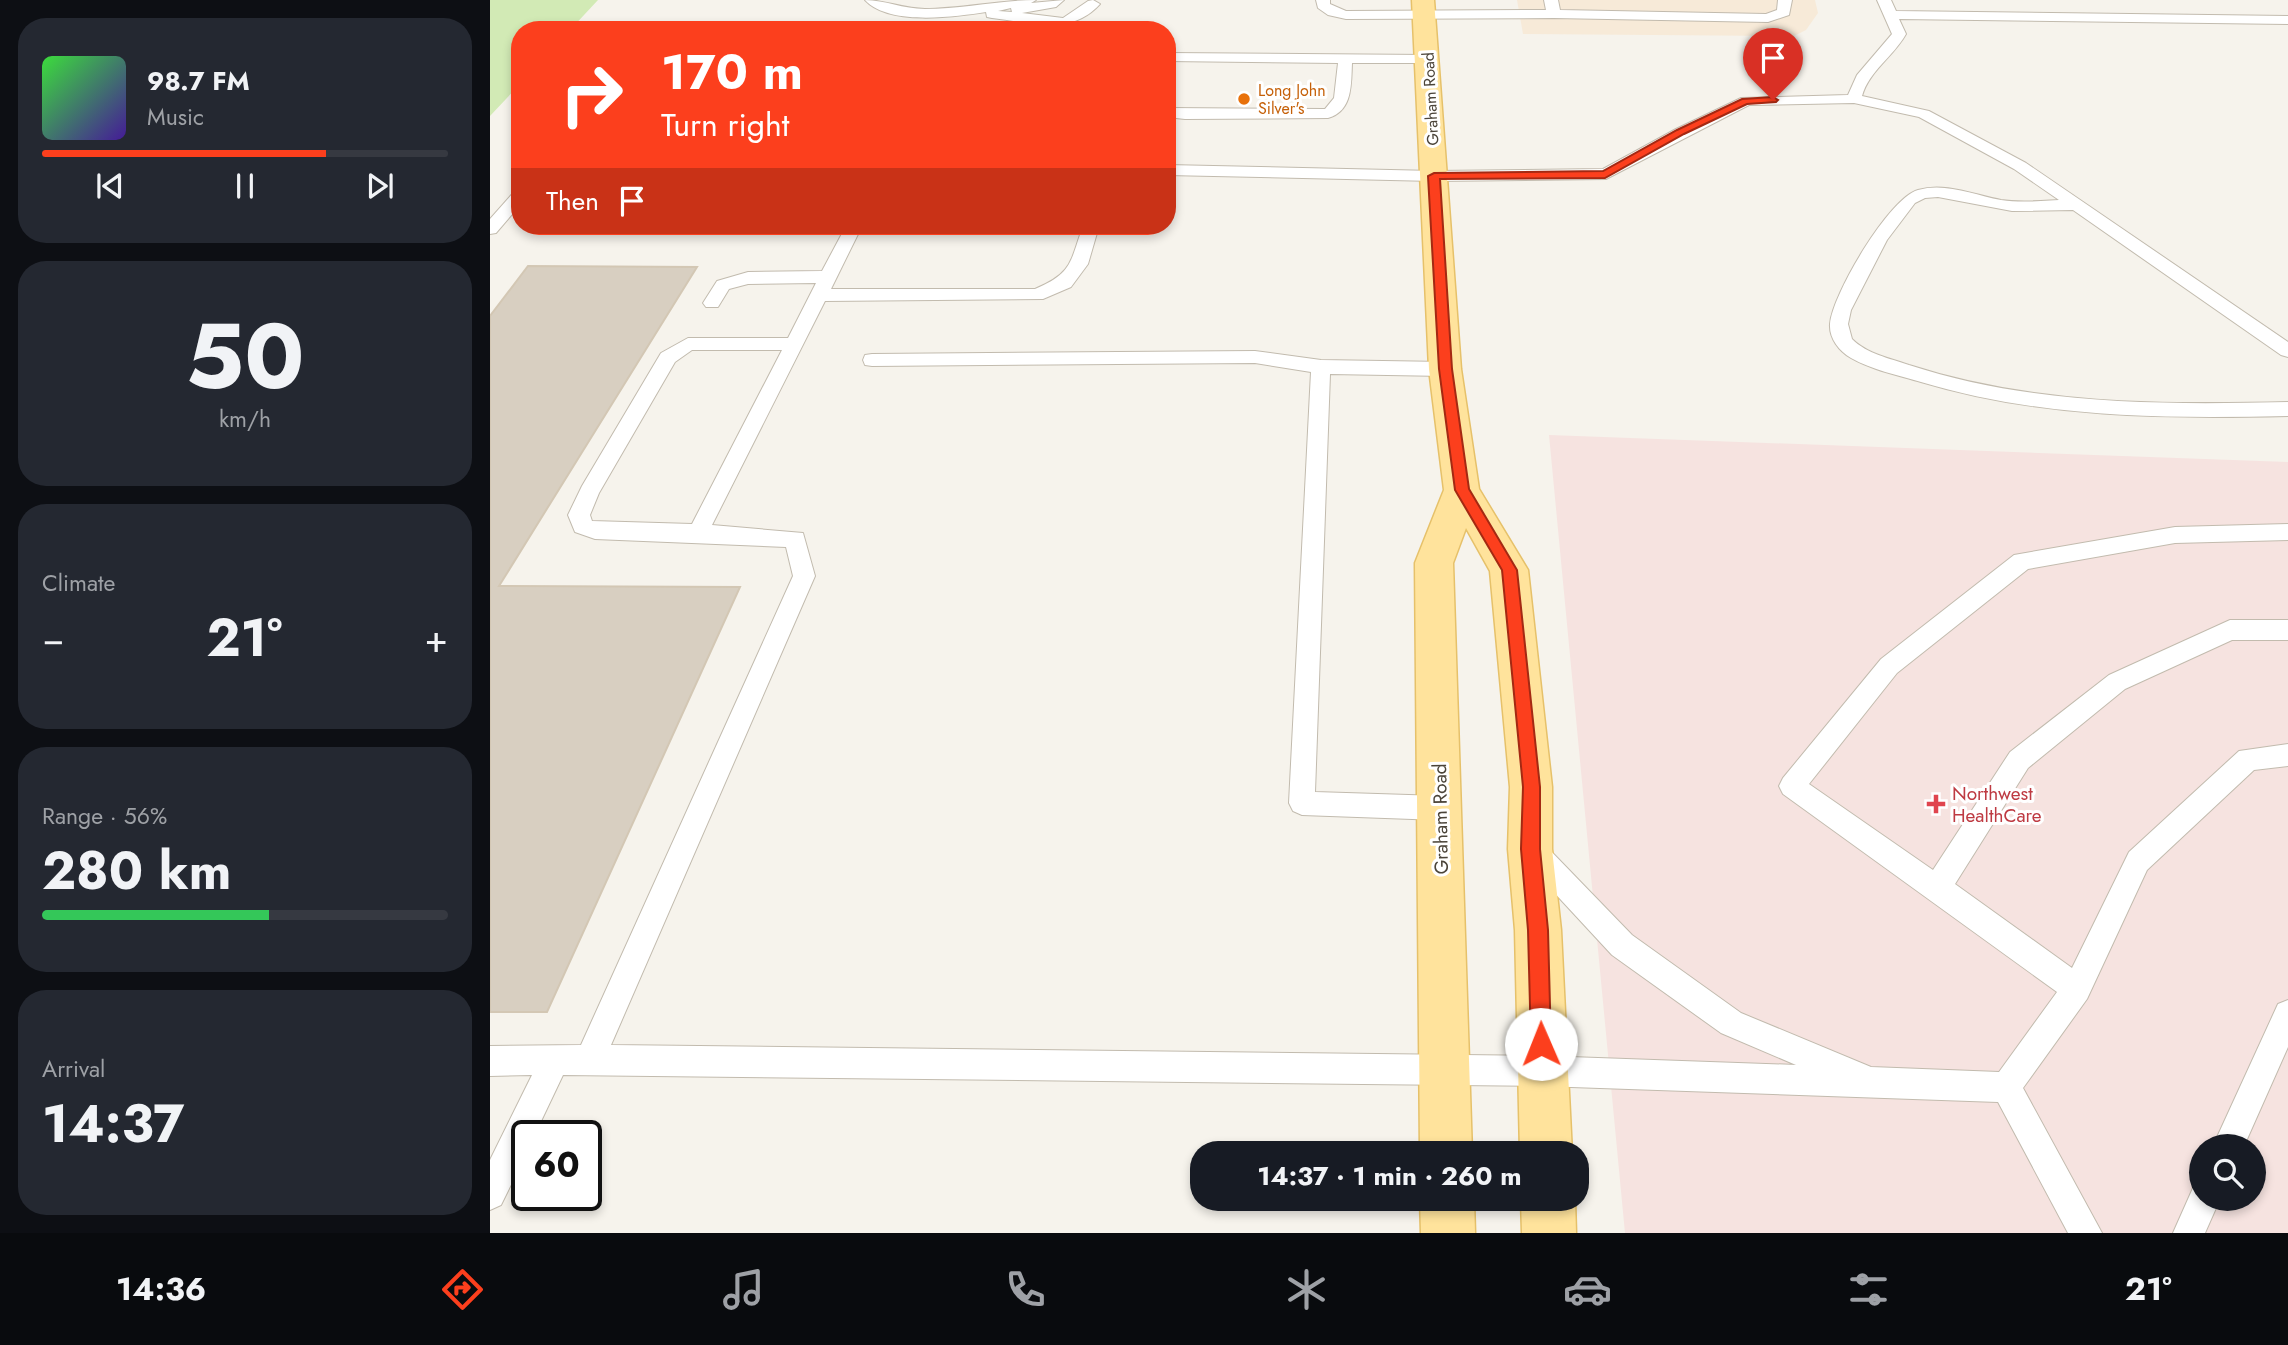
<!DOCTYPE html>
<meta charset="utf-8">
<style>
body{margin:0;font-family:Jost,sans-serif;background:#242831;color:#f1f3f6;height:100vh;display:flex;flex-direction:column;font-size:26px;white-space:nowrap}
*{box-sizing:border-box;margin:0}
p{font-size:23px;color:#9ea1a6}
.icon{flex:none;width:38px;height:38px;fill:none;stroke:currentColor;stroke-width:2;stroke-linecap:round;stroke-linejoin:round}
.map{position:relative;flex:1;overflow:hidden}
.side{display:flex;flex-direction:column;gap:18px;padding:18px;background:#0d0f14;width:490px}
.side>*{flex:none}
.top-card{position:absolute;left:21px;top:21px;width:665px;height:214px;border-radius:28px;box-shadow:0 4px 10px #0003;background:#fc3f1d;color:#fff;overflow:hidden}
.tools{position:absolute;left:1699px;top:1134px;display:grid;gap:14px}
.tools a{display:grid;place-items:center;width:77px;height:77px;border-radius:50%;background:#171b24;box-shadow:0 4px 10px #0003;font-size:35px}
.speed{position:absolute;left:21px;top:1120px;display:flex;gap:14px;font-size:35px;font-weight:700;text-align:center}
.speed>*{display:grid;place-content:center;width:91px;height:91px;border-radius:50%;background:#171b24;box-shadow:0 4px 10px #0003;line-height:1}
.speed .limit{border:4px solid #111;border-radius:10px;background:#fff;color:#111}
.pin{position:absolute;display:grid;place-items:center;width:60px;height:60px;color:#fff;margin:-72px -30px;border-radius:50% 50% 50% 0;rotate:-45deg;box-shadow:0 0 7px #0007}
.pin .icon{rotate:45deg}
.me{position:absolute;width:77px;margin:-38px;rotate:359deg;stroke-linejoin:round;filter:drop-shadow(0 0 5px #0008)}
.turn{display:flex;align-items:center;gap:24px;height:147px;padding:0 35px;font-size:32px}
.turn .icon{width:91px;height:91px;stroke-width:2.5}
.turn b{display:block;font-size:49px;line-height:60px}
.then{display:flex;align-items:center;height:66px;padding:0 35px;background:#0003;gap:14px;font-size:26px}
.big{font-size:52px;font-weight:700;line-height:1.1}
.side .card{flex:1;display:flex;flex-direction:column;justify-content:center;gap:10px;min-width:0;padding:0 24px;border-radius:28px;background:#242831}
.side .dial{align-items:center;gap:0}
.dial b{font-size:91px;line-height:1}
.song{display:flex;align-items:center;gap:21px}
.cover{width:84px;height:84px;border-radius:10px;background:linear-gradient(135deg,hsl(120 70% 55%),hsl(260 70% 35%))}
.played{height:7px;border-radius:4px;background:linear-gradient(90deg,#fc3f1d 70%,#363941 70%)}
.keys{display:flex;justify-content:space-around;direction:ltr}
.heat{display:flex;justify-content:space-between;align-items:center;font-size:38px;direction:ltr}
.charge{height:10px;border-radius:5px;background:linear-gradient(90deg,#34c759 56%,#363941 0)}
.trip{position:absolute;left:700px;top:1141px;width:399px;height:70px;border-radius:28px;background:#171b24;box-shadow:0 4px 10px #0003;font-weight:700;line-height:70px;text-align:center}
.menu{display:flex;height:112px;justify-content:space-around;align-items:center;background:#090b0e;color:#9ea1a6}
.menu .icon{width:49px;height:49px}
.menu .current{color:#fc3f1d}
.menu b{font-size:32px;color:#f1f3f6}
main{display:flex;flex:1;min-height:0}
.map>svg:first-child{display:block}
.commercial{fill:#f7ead8}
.medical{fill:#f6e3e0;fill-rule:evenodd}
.green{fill:#d2eab5}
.building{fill:#d8cfc1;stroke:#d3c7b4;stroke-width:2}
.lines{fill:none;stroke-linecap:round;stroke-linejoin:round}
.lane-casing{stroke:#c2bbae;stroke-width:2}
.primary-casing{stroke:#e6c16a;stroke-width:3}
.lane{fill:#fff;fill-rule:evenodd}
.primary{fill:#ffe39c;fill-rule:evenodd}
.route{fill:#fc3f1d;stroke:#a42913;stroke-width:2}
.food-dot{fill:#e8710a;stroke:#fff;stroke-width:2.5}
.health-dot{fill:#e0444e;stroke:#fff;stroke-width:2.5}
.labels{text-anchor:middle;stroke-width:6;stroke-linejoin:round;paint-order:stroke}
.far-food-label{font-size:16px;fill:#c56008;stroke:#fff;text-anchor:start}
.far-street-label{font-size:16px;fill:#4b4439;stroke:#fff}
.health-label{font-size:19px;fill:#be3a42;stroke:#fff;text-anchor:start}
.street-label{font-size:19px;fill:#4b4439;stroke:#fff}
</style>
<main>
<section class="side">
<div class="card">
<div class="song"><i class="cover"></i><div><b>98.7 FM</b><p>Music</p></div></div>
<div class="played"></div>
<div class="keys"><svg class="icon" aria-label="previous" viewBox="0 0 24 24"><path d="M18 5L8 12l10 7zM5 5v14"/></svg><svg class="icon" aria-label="pause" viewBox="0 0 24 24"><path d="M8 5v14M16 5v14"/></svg><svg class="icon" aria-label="next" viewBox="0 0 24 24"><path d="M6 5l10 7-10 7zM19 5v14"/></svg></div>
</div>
<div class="card dial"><b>50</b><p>km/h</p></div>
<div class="card"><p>Climate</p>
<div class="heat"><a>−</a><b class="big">21°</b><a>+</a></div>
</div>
<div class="card"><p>Range · 56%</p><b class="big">280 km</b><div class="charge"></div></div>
<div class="card"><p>Arrival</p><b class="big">14:37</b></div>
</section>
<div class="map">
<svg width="1798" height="1233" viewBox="0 0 1798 1233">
<rect width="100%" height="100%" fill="#f6f3ec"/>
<path class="commercial" d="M 1027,0 L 1325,0 L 1328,13 L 1316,30 L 1304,36 L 1033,34 Z"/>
<path class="medical" d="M 1059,435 L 1798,462 L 1798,1233 L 1135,1233 ZM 1712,1146 L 1764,1146 L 1764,1199 L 1712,1199 Z"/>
<path class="green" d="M 0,0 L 108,0 L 80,30 L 30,30 L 30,84 L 0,116 Z"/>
<path class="building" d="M 38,266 L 207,267 L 9,586 L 250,587 L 57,1012 L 0,1012 L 0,316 Z"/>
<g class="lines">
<g class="lane-casing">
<path id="lane" d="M 375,0 C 395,0 413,9 435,9 C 472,9 509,0 546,0 L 541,3 L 574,0 L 566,7 L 532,13 L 573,18 L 598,1 L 603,0 L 610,4 C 580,37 541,22 502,18 L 497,17 L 496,12 C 464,17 399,26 375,0 ZM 521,8 L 522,12 L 508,11 Z
M 826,0 L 840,0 L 840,4 L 856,11 L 1056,10 L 1054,0 L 1068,0 L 1070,10 L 1276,14 L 1287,10 L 1288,0 L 1302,0 L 1299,15 L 1278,22 L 1064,18 L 856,19 L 838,15 L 828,8 Z
M 1387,0 L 1401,0 L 1406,11 L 1798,16 L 1798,24 L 1409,19 L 1416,34 C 1403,57 1379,71 1372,96 L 1439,111 L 1536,163 L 1798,342 L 1798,357 L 1791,355 L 1583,210 L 1522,211 L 1448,197 L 1435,198 L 1425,203 L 1397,240 L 1361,310 L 1358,324 L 1362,339 C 1377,354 1399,358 1419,365 C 1542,405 1670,405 1798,402 L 1798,416 C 1674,419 1551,418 1431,382 C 1408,375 1382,370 1361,358 C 1349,351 1339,338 1340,324 C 1342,295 1399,198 1428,190 C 1455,182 1484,195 1511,200 C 1530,203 1550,201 1569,200 L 1524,169 L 1429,117 L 1364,103 L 1259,105 L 1116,179 L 944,181 L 677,175 L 677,165 L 944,171 L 1113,169 L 1186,129 L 1251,98 L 1358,95 L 1367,75 L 1402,34 Z
M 677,53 L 938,55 L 945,59 L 938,63 L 862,63 C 861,84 863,111 838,118 L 695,119 L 677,117 L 677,108 L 835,109 L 844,98 L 848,63 L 677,61 Z
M 30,190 L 30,205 L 6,233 L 0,234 L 0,219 L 24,192 Z
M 356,226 L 372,226 L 341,289 L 545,289 C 583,273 580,262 593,226 L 609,226 L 598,264 L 581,287 L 553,299 L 335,301 L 222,525 L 313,533 L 325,576 L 121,1045 L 1052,1056 L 1306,1065 L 1231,1033 L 1122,955 L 1034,860 L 1030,851 L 1034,842 L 1043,838 L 1052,842 L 1142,935 L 1251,1013 L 1381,1067 L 1509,1072 L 1567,992 L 1293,794 L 1289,786 L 1293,778 L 1391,659 L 1524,555 L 1685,527 L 1798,524 L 1798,540 L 1685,543 L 1538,569 L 1407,673 L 1319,784 L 1443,870 L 1520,752 L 1619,675 L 1740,620 L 1798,620 L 1798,640 L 1742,640 L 1635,689 L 1538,768 L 1465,884 L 1582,968 L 1639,852 L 1749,751 L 1798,744 L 1798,766 L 1764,770 L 1657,870 L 1597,999 L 1533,1088 L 1612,1233 L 1578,1233 L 1508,1102 L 1052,1086 L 73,1075 L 44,1136 L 37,1136 L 37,1152 L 11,1205 L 0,1210 L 0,1160 L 42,1075 L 0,1076 L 0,1046 L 91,1045 L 303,576 L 296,547 L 105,539 L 85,532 L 78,515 L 92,486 L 171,353 L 198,338 L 298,338 L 326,283 L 258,284 L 239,289 L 228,307 L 216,307 L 213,303 L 227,281 L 258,272 L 332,271 ZM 202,350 L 292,350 L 202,524 L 102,521 L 100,515 L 109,493 L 185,362 Z
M 765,351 L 831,360 L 955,362 L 962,364 L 964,369 L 962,374 L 955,376 L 840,374 L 825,792 L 950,796 L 959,800 L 963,808 L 959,816 L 950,820 L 812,815 L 803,811 L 799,803 L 821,372 L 765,363 L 382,366 L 375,365 L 373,360 L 375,355 L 382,354 Z
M 1798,1000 L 1798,1047 L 1754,1146 L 1723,1146 L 1788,1004 Z
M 1712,1184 L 1712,1199 L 1730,1199 L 1715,1233 L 1683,1233 L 1703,1188 Z"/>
</g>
<g class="primary-casing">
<path id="primary" d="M 922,0 L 944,0 L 971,369 L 989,489 L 1038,570 L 1062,787 L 1062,849 L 1071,930 L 1082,1153 L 1030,1153 L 1025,930 L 1018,849 L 1020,787 L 1000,571 L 976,528 L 963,563 L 982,1153 L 930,1153 L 925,563 L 954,490 L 939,369 Z
M 930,1199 L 984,1199 L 985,1233 L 931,1233 Z
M 1031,1199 L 1085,1199 L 1086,1233 L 1032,1233 Z"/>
</g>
<use href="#lane" class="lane"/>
<use href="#primary" class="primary"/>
</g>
<path class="route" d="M 1283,97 L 1288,100 L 1286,102 L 1257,104 L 1194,134 L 1115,178 L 950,179 L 962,369 L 979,489 L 1027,570 L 1050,787 L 1050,849 L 1058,930 L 1061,1044 L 1058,1051 L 1051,1054 L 1044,1051 L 1041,1044 L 1038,930 L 1031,849 L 1033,787 L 1012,570 L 965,490 L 949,369 L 938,176 L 944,173 L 1113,171 L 1187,130 L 1252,99 Z"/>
<circle class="food-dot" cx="754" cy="99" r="7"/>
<path class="health-dot" d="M1442.5 793.5h7v7h7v7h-7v7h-7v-7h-7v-7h7z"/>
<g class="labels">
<g class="far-food-label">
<text x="768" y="96">Long John<tspan x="768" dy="18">Silver's</tspan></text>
</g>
<g class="far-street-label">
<text transform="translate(940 99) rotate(-93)" y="6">Graham Road</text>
</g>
<g class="health-label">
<text x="1462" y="800">Northwest<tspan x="1462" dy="22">HealthCare</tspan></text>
</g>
<g class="street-label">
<text transform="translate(950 819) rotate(-91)" y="7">Graham Road</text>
</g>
</g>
</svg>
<div class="tools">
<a><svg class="icon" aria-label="search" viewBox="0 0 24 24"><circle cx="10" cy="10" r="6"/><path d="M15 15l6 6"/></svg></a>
</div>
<div class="speed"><div class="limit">60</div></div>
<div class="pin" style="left:1283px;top:100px;background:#d93025"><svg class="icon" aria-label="arrive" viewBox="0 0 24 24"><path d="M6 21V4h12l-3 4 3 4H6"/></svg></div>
<svg class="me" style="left:1051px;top:1044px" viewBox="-20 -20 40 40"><circle r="19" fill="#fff"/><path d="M0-13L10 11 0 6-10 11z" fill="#fc3f1d"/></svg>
<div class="trip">14:37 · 1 min · 260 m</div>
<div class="top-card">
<div class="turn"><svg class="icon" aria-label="right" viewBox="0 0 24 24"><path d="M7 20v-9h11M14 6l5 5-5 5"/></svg><div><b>170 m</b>Turn right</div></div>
<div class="then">Then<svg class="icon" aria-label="arrive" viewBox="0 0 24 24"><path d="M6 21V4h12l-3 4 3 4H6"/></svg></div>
</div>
</div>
</main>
<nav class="menu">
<b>14:36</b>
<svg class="icon current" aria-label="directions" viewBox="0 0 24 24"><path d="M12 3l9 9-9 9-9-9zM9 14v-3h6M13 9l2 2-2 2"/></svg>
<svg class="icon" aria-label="music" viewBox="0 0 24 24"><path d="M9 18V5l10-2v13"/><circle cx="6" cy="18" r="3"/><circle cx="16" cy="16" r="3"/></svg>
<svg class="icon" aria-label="phone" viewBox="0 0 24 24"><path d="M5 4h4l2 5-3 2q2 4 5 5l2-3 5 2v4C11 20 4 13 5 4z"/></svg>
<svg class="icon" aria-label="climate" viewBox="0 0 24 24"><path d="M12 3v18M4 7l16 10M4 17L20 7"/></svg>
<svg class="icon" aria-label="car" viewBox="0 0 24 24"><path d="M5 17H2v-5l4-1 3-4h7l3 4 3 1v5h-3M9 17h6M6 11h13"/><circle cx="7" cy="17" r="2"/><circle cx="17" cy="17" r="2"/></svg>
<svg class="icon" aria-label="filters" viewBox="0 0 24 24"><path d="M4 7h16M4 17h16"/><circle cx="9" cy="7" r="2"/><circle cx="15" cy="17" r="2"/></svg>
<b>21°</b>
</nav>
